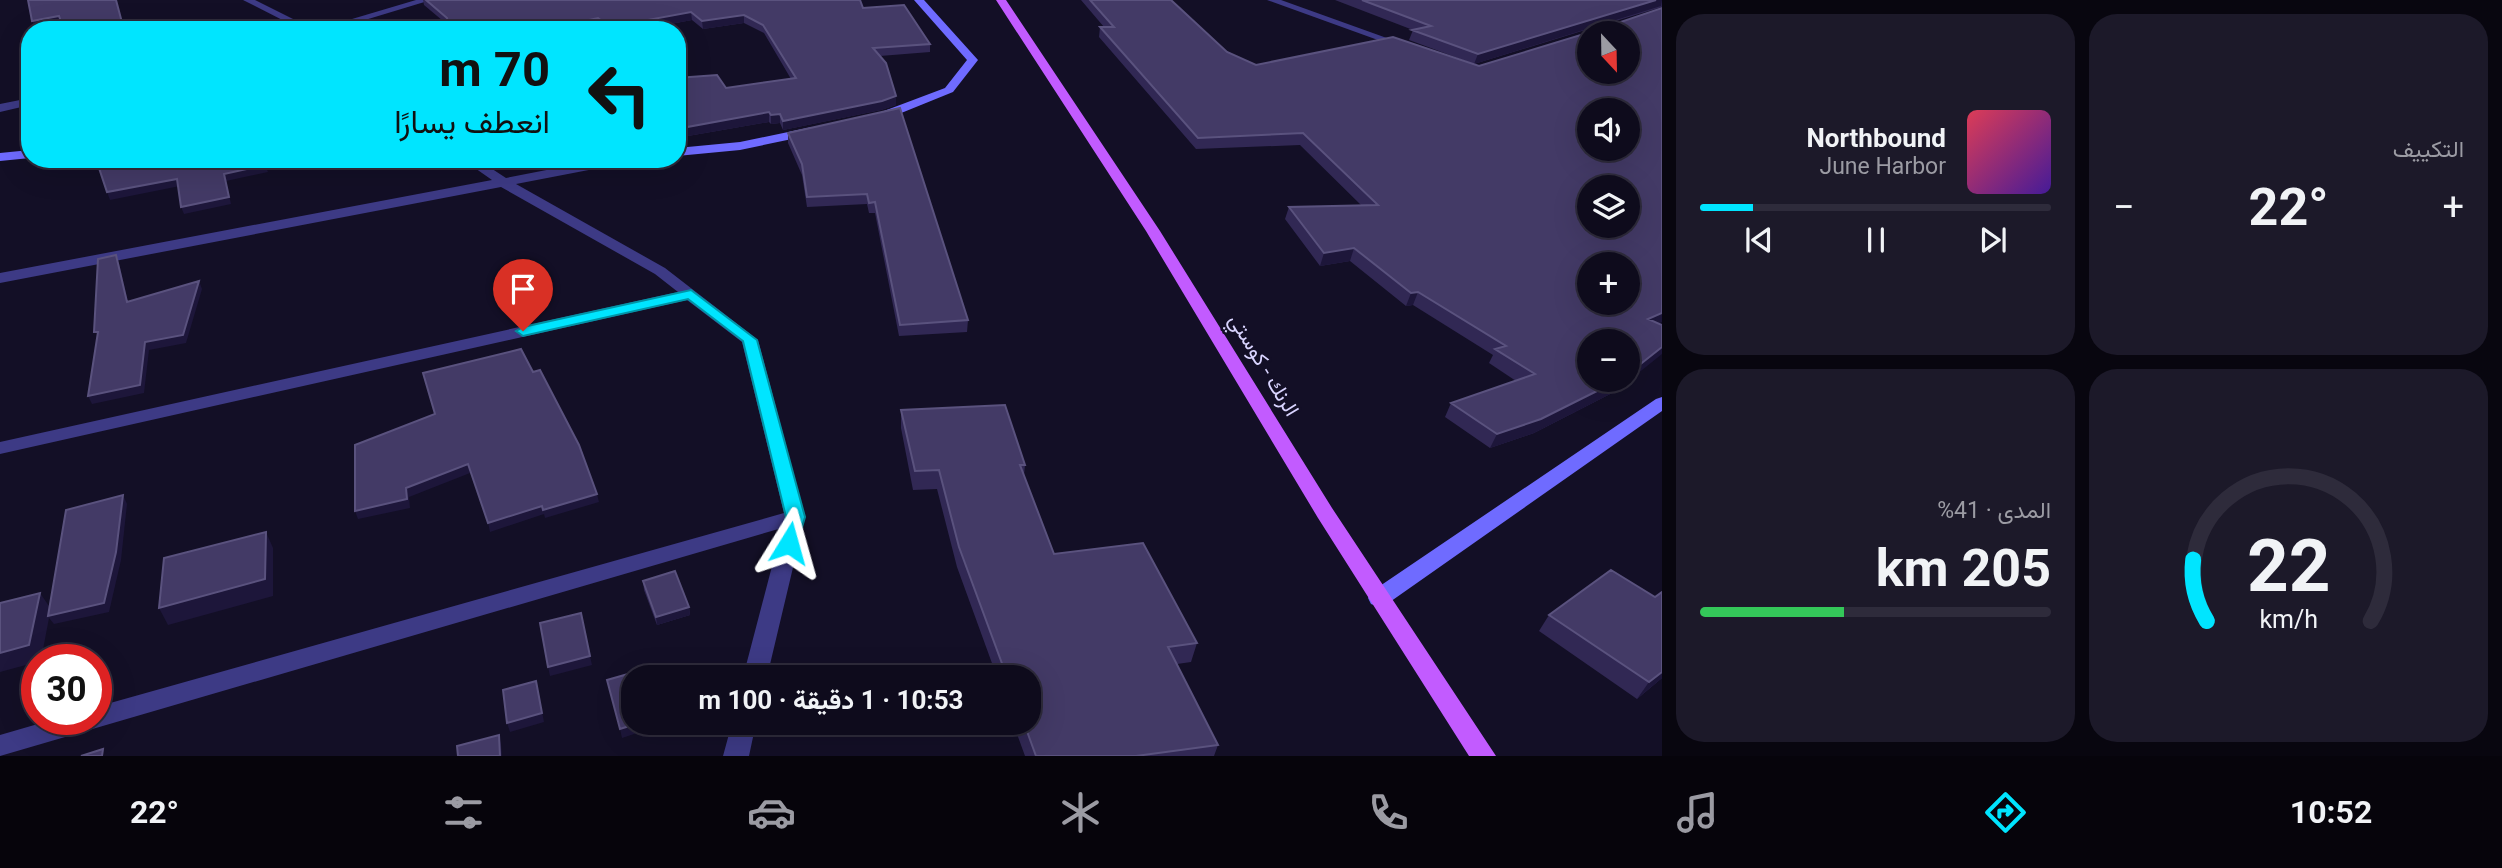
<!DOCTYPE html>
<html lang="ar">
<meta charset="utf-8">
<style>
body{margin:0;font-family:Roboto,Vazirmatn,sans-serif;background:#1c1929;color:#f1f3f6;direction:rtl;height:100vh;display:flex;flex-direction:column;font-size:26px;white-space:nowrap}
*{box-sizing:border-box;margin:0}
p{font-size:23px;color:#9b9ba3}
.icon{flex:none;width:38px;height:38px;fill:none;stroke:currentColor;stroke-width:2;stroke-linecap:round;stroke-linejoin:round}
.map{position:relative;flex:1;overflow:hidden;direction:ltr}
.drawer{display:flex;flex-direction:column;gap:14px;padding:14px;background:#08060f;width:840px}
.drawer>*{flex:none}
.banner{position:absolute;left:21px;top:21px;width:665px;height:147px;border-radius:28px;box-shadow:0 7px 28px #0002,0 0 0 2px #2e2b3b;direction:rtl;background:#00e5ff;color:#111;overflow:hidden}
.needle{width:46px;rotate:158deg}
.tools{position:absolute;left:1577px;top:21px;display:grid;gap:14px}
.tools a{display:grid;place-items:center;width:63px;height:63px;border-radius:50%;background:#0e0b1c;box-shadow:0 7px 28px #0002,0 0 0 2px #2e2b3b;font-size:35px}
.speed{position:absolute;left:21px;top:644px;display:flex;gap:14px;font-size:35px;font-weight:700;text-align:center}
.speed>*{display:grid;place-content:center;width:91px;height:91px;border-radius:50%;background:#0e0b1c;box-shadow:0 7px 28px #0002,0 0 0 2px #2e2b3b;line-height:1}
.speed .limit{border:10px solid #d22;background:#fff;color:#111}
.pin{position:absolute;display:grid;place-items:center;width:60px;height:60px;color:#fff;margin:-72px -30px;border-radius:50% 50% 50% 0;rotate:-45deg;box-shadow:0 0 7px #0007}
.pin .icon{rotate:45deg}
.me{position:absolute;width:77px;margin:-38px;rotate:8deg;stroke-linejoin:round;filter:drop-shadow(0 0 5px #0008)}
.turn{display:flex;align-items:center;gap:24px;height:147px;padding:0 21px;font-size:32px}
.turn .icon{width:91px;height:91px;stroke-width:2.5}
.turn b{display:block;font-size:49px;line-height:60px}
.big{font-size:52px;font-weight:700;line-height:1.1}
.drawer .widget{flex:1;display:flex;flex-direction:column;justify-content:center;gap:10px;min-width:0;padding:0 24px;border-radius:28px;background:#1c1929}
.drawer .dial{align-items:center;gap:0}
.dial svg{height:182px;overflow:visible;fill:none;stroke:#2e2b3b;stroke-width:7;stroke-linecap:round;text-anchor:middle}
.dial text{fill:#f1f3f6;stroke:none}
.song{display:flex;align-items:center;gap:21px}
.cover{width:84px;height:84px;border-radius:10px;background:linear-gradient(135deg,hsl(350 70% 55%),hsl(260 70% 35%))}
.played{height:7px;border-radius:4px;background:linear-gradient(90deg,#00e5ff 15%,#2e2b3b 15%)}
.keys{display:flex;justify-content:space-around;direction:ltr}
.heat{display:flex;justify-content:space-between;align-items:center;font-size:38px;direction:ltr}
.charge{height:10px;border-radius:5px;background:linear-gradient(90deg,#34c759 41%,#2e2b3b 0)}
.drawer .tiles{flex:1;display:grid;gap:14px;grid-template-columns:repeat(2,1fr)}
.trip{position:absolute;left:621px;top:665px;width:420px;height:70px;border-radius:28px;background:#0e0b1c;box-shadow:0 7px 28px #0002,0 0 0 2px #2e2b3b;font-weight:700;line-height:70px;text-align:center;direction:rtl}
.tabs{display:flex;height:112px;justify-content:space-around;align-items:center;background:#06040b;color:#9b9ba3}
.tabs .icon{width:49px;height:49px}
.tabs .on{color:#00e5ff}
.tabs b{font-size:32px;color:#f1f3f6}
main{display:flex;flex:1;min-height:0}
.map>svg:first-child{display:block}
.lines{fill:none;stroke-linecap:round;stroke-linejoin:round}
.street{fill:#3d3a85;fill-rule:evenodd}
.secondary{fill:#6f6bff;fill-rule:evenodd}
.primary{fill:#c25bff;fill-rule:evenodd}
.wall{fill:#312854}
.shaded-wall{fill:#1d163a}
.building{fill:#433a66;stroke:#5a527e;stroke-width:2;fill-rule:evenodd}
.route{fill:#00e5ff;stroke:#0095a6;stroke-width:2}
.labels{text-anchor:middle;stroke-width:5;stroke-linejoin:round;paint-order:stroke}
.street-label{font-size:21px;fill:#d9d4ff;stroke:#130f26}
</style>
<main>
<section class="drawer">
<div class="tiles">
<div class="widget"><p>التكييف</p>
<div class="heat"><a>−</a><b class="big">22°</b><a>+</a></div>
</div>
<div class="widget">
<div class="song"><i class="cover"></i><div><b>Northbound</b><p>June Harbor</p></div></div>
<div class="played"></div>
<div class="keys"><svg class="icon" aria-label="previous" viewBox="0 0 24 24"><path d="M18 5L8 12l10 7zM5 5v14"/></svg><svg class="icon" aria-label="pause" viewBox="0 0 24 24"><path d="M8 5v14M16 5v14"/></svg><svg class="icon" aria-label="next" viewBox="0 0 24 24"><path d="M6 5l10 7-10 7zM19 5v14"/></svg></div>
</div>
<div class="widget dial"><svg viewBox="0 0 100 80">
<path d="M14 69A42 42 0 1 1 86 69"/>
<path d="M14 69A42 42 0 0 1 8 42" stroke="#00e5ff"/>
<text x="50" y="56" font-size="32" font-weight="700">22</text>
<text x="50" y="72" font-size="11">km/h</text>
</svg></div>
<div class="widget"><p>المدى · 41%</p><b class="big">205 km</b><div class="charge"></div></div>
</div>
</section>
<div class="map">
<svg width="1662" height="756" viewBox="0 0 1662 756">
<rect width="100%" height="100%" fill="#130f26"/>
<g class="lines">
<path class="street" d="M 243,0 L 255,0 L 315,30 L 302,30 Z
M 416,0 L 431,0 L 332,30 L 315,30 Z
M 1267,0 L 1281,0 L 1409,46 L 1400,48 Z
M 30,98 L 30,105 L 0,112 L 0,104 Z
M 462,159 L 477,159 L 506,178 L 603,159 L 631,159 L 625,163 L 516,184 L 665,268 L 758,340 L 805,517 L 767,677 L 743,677 L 782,528 L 0,756 L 0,735 L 55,719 L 96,719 L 96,707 L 784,513 L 742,342 L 687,300 L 0,454 L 0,442 L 678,292 L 655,274 L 501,187 L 0,283 L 0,273 L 492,180 Z
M 732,723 L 756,723 L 749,756 L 723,756 Z"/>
<path class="secondary" d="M 914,0 L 924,0 L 978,60 L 953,92 L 884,120 L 876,120 L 876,114 L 945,88 L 967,60 Z
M 812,127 L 818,131 L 816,134 L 740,150 L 677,156 L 677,148 L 740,142 Z
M 30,150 L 30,158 L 0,161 L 0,153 Z
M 1662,397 L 1662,411 L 1387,604 L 1379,607 L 1371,604 L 1368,598 L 1371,592 L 1656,399 Z"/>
<path class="primary" d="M 996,0 L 1006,0 L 1160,231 L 1332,508 L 1496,756 L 1469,756 L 1318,518 L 1146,231 Z"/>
</g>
<path class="wall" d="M 423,0 L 860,0 L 863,8 L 930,44 L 930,52 L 880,56 L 896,105 L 881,110 L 783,130 L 780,123 L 771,124 L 769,122 L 688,136 L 677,111 L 677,78 L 726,88 L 791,79 L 764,33 L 744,23 L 703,29 L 692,20 L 638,30 L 604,30 L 599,26 L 581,30 L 449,30 L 449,26 L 424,5 Z
M 1081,0 L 1171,0 L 1227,52 L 1256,65 L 1479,66 L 1594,31 L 1595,27 L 1474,64 L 1409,40 L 1413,30 L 1335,0 L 1662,0 L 1662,7 L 1599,26 L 1659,324 L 1616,391 L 1534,433 L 1490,448 L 1445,417 L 1451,403 L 1516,381 L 1489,363 L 1493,355 L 1413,305 L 1406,306 L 1350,261 L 1320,266 L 1285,219 L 1289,207 L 1362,206 L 1300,145 L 1196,149 L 1099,37 L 1100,27 L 1104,27 Z
M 900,108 L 968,320 L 967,332 L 899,336 L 875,213 L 869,213 L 867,204 L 807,207 L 802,175 L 788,143 L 788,133 Z
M 901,410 L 1025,465 L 1024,475 L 1054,554 L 1197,643 L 1191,662 L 1177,664 L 1218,745 L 1214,756 L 1025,756 L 1013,723 L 1029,723 L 1029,677 L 997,677 L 957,567 L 937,489 L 913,490 L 901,428 Z
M 643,581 L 689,607 L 690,615 L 657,625 L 644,590 Z
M 1662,592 L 1662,678 L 1637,699 L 1539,631 L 1549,615 L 1655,597 Z"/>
<path class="shaded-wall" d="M 1656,0 L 1662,0 L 1661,6 L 1474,64 L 1478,54 Z
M 691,12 L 692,20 L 638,30 L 610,30 L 610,27 Z
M 744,15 L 744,23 L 703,29 L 702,21 Z
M 59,16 L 62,22 L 35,27 L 32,21 Z
M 598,18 L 599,26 L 581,30 L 542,30 Z
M 896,96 L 896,105 L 881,110 L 783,130 L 783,121 Z
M 769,112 L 769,122 L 688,136 L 687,127 Z
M 780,114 L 780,123 L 771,124 L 771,115 Z
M 265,165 L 268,172 L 226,181 L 231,204 L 184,214 L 181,207 L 224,174 Z
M 177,179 L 180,186 L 110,200 L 107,192 Z
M 1354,248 L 1350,261 L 1320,266 L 1324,253 Z
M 116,255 L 119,263 L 130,310 L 127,302 Z
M 199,281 L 202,289 L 186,343 L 149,350 L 144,393 L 92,404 L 88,396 L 145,342 Z
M 1418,292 L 1413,305 L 1406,306 L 1411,293 Z
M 1662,313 L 1662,322 L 1641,332 L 1648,319 Z
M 1662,347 L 1662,354 L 1616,391 L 1534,433 L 1490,448 L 1497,434 L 1619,380 L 1628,380 L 1628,374 Z
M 468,464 L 470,473 L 409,497 L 410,508 L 358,519 L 355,511 L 406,488 Z
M 597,494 L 599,502 L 545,518 L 543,510 Z
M 123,495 L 127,504 L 121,560 L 109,612 L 54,624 L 49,618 L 41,660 L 37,660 L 37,662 L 0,672 L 0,653 L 40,593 L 51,609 Z
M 542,506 L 544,514 L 490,532 L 488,523 Z
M 266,532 L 273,548 L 273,596 L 168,625 L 159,608 Z
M 689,607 L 690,615 L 657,625 L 656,617 Z
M 590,656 L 592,665 L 550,676 L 548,667 Z
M 1662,672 L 1662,678 L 1637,699 L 1649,682 Z
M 536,681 L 544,722 L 510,732 L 507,723 Z
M 639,723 L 664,723 L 664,724 L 622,738 L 620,729 Z
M 499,735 L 501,744 L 502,756 L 500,756 Z"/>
<path class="building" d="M 28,0 L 116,0 L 124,30 L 64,30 L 59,16 L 32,21 Z
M 426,0 L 860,0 L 863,8 L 904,5 L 930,44 L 873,48 L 886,63 L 896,96 L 882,101 L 783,121 L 780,114 L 771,115 L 769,112 L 687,127 L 677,104 L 677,78 L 717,75 L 726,88 L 796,78 L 763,25 L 744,15 L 702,21 L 691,12 L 610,27 L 598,18 L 542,30 L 449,30 L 447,18 Z
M 1090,0 L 1171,0 L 1227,52 L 1256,65 L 1393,37 L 1479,66 L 1594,31 L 1596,26 L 1609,26 L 1662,8 L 1662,313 L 1648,319 L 1662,325 L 1662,347 L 1628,374 L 1628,341 L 1589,341 L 1589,380 L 1619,380 L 1541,419 L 1497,434 L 1451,403 L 1535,374 L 1495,349 L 1506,346 L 1418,292 L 1411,293 L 1354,248 L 1324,253 L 1289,207 L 1378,205 L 1303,133 L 1198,138 L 1100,27 L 1114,27 ZM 1589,33 L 1628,33 L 1628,72 L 1589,72 ZM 1589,110 L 1628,110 L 1628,149 L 1589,149 ZM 1589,187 L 1628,187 L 1628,226 L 1589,226 ZM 1589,264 L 1628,264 L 1628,303 L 1589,303 Z
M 1362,0 L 1656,0 L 1478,54 L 1412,30 L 1431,26 Z
M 900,108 L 968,320 L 900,325 L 875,202 L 869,203 L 867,194 L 807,197 L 802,164 L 788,133 Z
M 96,159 L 263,159 L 265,165 L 224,174 L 229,197 L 181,207 L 177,179 L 107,192 Z
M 116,255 L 127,302 L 199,281 L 183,335 L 145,342 L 140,385 L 88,396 L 98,332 L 94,332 L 98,259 Z
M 521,349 L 533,372 L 540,370 L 579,445 L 597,494 L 543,510 L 542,506 L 488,523 L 468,464 L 406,488 L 407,499 L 355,511 L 355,445 L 435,414 L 423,373 Z
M 1005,405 L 1025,465 L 1020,465 L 1054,554 L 1143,543 L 1197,643 L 1168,647 L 1218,745 L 1136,756 L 1036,756 L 1024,723 L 1029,723 L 1029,677 L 1007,677 L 959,547 L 939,470 L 915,471 L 901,410 Z
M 123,495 L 116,552 L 104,603 L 48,616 L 66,510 Z
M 266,532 L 265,579 L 159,608 L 164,558 Z
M 1611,570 L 1655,597 L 1662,592 L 1662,672 L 1649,682 L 1549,615 Z
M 675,571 L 689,607 L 656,617 L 643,581 Z
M 40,593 L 29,645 L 0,653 L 0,603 Z
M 581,613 L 590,656 L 548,667 L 540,623 Z
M 649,668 L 652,677 L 634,677 L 634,723 L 639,723 L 620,729 L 607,680 Z
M 536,681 L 542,713 L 507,723 L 503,690 Z
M 499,735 L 500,756 L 458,756 L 457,746 Z
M 103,749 L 102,756 L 81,756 Z"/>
<path class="route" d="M 691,290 L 757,340 L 805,517 L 796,548 L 782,548 L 779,543 L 786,517 L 743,341 L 688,299 L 523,336 L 516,331 L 523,327 Z"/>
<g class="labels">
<g class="street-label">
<text transform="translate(1264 365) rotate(59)" y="7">الرنك - كوستي</text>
</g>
</g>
</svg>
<div class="tools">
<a><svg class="needle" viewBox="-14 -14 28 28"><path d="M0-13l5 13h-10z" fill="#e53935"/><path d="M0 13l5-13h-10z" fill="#9b9ba3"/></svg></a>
<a><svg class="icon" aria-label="sound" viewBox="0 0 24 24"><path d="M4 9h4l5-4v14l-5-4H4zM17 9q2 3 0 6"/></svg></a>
<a><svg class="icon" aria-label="layers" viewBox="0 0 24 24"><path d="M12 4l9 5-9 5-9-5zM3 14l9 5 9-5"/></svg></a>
<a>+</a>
<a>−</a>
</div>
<div class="speed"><div class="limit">30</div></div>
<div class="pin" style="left:523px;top:331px;background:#d93025"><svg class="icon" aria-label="arrive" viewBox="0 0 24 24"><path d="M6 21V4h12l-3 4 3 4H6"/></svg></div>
<svg class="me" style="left:789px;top:543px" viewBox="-20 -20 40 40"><path d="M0-17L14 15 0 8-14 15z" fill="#00e5ff" stroke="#fff" stroke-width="4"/></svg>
<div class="trip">10:53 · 1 دقيقة · 100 m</div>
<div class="banner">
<div class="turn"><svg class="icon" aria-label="left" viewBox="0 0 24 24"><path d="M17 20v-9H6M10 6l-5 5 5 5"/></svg><div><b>70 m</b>انعطف يسارًا</div></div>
</div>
</div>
</main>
<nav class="tabs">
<b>10:52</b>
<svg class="icon on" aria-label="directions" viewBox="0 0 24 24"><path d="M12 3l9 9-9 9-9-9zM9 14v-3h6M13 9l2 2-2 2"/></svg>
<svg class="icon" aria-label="music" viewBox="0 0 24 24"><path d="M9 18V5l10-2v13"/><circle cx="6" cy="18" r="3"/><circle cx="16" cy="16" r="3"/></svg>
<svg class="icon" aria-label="phone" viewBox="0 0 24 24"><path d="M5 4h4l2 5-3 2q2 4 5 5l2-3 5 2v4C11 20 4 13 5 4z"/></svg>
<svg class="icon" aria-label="climate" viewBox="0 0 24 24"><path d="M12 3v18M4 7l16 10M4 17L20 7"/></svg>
<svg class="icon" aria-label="car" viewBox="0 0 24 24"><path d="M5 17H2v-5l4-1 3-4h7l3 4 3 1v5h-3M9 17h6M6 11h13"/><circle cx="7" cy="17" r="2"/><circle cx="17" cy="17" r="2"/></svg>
<svg class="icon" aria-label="filters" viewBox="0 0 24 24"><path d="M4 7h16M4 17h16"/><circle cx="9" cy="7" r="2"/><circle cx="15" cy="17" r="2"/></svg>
<b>22°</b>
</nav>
